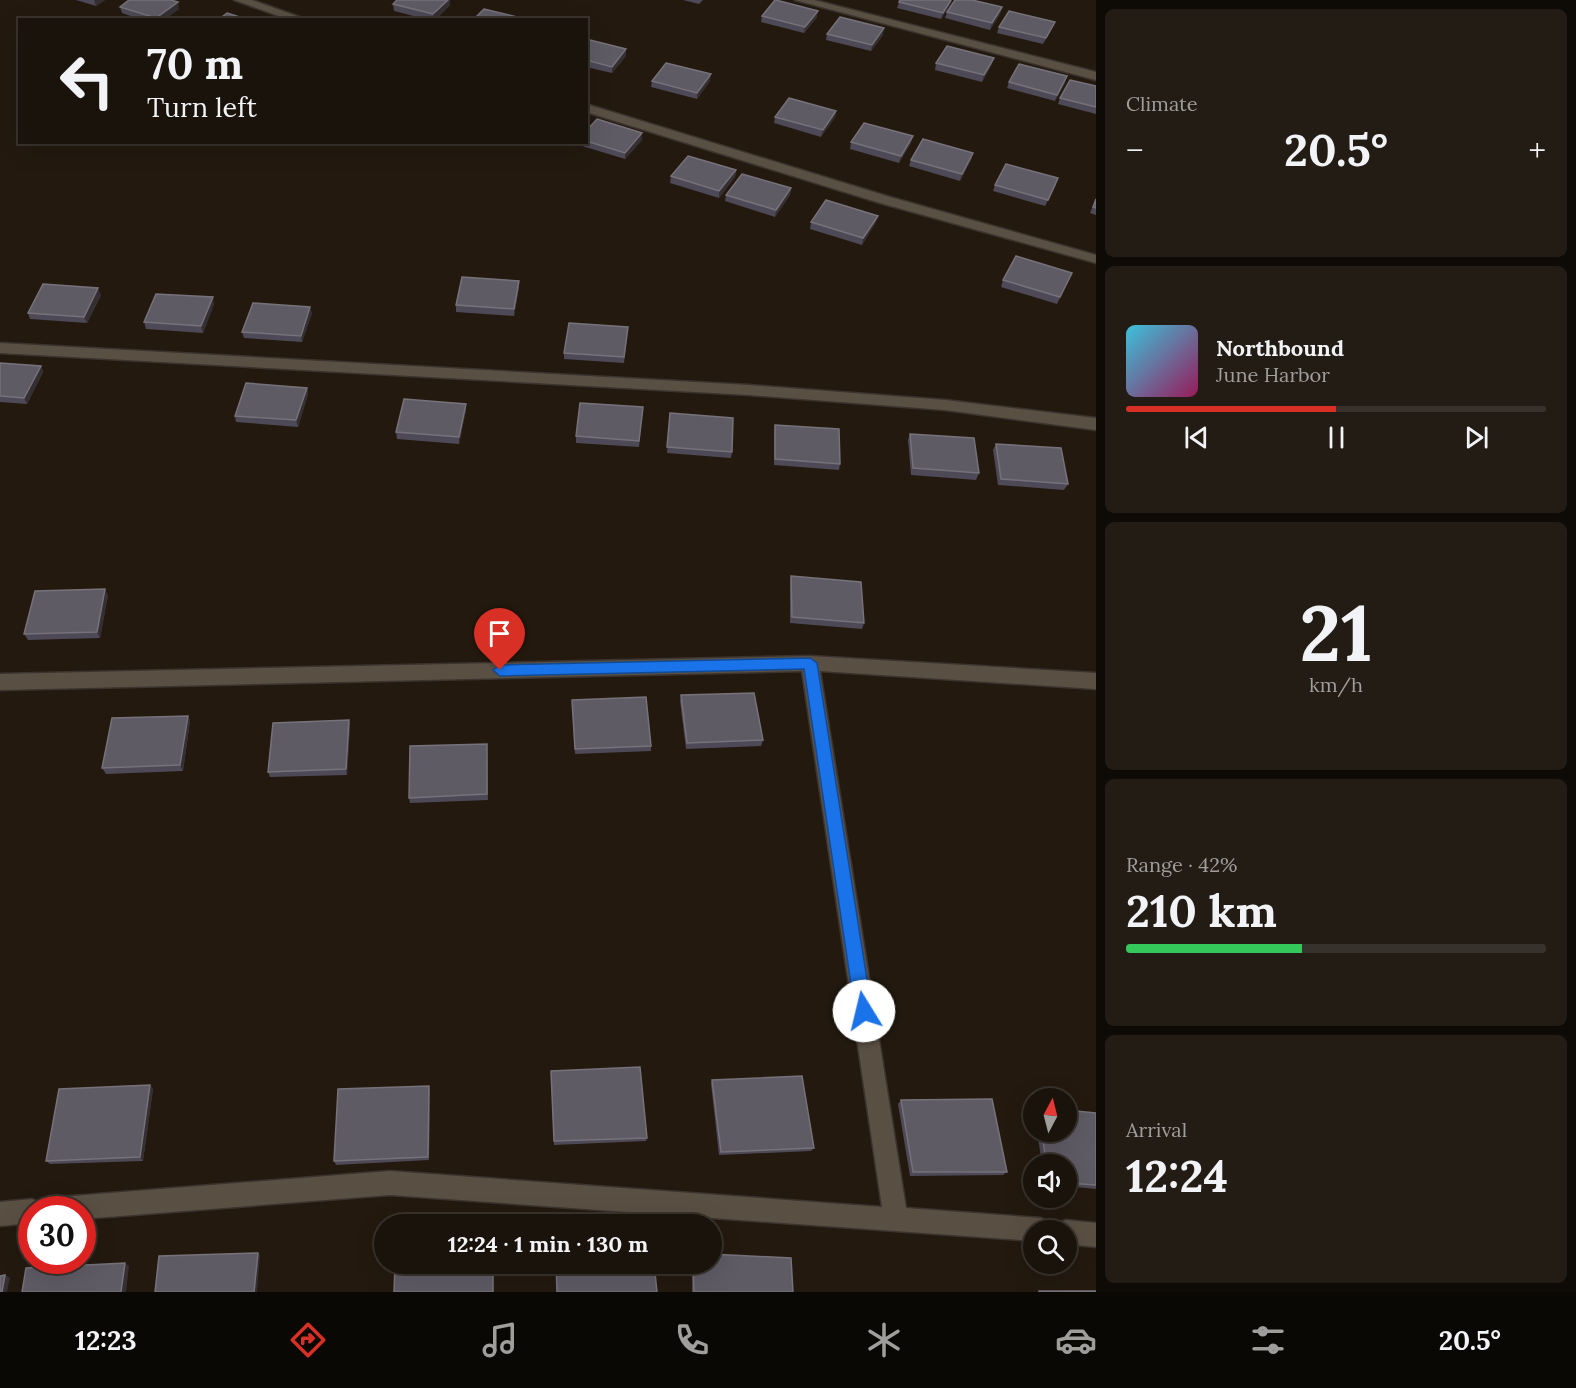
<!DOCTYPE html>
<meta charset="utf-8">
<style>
body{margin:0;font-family:Lora,serif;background:#231c14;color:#f1f3f6;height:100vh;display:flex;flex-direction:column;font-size:22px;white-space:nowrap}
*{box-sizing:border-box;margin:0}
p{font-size:20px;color:#9f9e9d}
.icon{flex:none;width:33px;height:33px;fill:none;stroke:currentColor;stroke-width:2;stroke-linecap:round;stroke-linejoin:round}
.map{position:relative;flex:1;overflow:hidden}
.sheet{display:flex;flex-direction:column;gap:9px;padding:9px;background:#0e0a06;width:480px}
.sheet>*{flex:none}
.hud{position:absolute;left:18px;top:18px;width:570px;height:126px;border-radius:0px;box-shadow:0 6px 24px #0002,0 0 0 2px #38322c;background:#1a130b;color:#f1f3f6;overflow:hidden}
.needle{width:39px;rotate:7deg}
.tools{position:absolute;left:1023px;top:1088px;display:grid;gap:12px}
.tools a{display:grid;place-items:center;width:54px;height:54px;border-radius:50%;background:#1a130b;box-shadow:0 6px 24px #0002,0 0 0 2px #38322c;font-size:30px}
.speed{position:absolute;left:18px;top:1196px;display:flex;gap:12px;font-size:30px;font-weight:700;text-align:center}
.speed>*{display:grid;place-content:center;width:78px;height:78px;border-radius:50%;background:#1a130b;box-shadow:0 6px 24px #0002,0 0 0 2px #38322c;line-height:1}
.speed .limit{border:9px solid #d22;background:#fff;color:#111}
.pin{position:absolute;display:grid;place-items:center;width:51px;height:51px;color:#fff;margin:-62px -26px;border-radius:50% 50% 50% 0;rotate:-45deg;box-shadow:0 0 6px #0007}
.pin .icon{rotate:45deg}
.me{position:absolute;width:66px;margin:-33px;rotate:351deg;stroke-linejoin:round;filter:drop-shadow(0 0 4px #0008)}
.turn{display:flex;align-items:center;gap:21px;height:126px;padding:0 30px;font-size:27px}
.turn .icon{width:78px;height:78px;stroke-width:2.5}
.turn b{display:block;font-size:42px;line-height:51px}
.big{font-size:45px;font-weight:700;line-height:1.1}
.sheet .card{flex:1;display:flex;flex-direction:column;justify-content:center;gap:9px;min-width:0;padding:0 21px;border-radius:9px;background:#231c14}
.sheet .dial{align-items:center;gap:0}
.dial b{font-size:78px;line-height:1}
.song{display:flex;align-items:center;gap:18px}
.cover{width:72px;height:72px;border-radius:9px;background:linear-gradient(135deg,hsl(190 70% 55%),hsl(330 70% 35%))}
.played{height:6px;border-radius:3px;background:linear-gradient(90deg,#d93025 50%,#38322c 50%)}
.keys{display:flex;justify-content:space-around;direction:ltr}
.heat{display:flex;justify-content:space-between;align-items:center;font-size:33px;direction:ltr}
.charge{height:9px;border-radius:4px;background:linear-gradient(90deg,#34c759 42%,#38322c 0)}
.trip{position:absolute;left:374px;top:1214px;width:348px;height:60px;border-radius:30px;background:#1a130b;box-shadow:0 6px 24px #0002,0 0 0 2px #38322c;font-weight:700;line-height:60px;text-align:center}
.menu{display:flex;height:96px;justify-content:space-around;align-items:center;background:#0a0804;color:#9f9e9d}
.menu .icon{width:42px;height:42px}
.menu .current{color:#d93025}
.menu b{font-size:27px;color:#f1f3f6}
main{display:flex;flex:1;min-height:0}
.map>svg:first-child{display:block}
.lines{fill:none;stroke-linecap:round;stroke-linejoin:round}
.street-casing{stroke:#3a332e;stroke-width:3}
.street{fill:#5a4f43;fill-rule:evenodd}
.wall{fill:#4d4956}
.shaded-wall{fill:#342f33}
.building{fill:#5f5b65;stroke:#76727a;stroke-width:1.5}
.route{fill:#1a73e8;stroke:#114b97;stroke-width:1.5}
</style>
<main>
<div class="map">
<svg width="1096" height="1292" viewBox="0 0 1096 1292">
<rect width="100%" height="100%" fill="#23190f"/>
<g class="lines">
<g class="street-casing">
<path id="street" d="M 234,0 L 252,0 L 308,20 L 290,20 Z
M 795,0 L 814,0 L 1096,72 L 1096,80 Z
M 586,104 L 890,197 L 1096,255 L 1096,263 L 880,203 L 586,112 Z
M 0,343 L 749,385 L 945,400 L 1096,418 L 1096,430 L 945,410 L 749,395 L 0,353 Z
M 810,656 L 1096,673 L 1096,689 L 820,671 L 906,1208 L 1041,1218 L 1049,1222 L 1053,1230 L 1034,1230 L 1034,1241 L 390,1195 L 82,1219 L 82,1209 L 47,1209 L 51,1201 L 59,1197 L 390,1171 L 882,1207 L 802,671 L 0,690 L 0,674 Z
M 32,1199 L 40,1203 L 43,1209 L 32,1209 L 32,1223 L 0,1226 L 0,1202 Z
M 1066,1220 L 1096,1223 L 1096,1247 L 1066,1244 L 1066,1230 L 1055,1230 L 1057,1223 Z"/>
</g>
<use href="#street" class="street"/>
</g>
<path class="wall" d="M 76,0 L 105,0 L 96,6 Z
M 683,0 L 703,0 L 699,4 Z
M 900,0 L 952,0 L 951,3 L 941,19 L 897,8 Z
M 393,4 L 450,5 L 435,20 L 429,20 L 394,11 Z
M 120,7 L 179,9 L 164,20 L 142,20 L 122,13 Z
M 1002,7 L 1000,14 L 990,30 L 945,18 L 947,12 Z
M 762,16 L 817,17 L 804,33 L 761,22 Z
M 999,27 L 1052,28 L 1043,44 L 997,33 Z
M 827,34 L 883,35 L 871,51 L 826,40 Z
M 586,39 L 626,56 L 612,73 L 586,67 Z
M 936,63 L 992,64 L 982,82 L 935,70 Z
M 652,81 L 710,81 L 697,99 L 651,87 Z
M 1009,82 L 1065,83 L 1055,101 L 1007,88 Z
M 1096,86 L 1096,114 L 1058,104 L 1060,98 Z
M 836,111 L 835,117 L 821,137 L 774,123 L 775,117 Z
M 586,131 L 642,140 L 625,159 L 579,145 L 579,142 L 586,142 Z
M 851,142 L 911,143 L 899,163 L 850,149 Z
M 973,153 L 971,160 L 960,181 L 909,166 L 911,160 Z
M 736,170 L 735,177 L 719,198 L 670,183 L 671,176 Z
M 995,185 L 1056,185 L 1045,206 L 993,191 Z
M 791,188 L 790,195 L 775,217 L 725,201 L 726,195 Z
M 1096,199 L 1096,215 L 1090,213 Z
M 811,222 L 876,222 L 862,245 L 810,229 Z
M 1069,279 L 1057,304 L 1001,287 L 1003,280 Z
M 519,287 L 514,316 L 456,312 L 456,305 Z
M 101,295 L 87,323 L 30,319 L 28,313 Z
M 214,304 L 203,333 L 146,329 L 144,322 Z
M 312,313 L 302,342 L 244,338 L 242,332 Z
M 628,327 L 624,363 L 564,359 L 564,353 Z
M 0,363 L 41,366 L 43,372 L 27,404 L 0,402 Z
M 307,388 L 308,394 L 298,427 L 236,422 L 235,416 Z
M 643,407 L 639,447 L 576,443 L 576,436 Z
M 466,410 L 459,444 L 397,439 L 396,432 Z
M 670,413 L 732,452 L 731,458 L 667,453 Z
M 775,425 L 840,464 L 839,470 L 774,465 L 774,431 Z
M 910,434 L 979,473 L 976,480 L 911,475 L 908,440 Z
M 996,444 L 1068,484 L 1064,490 L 998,485 L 993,450 Z
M 791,576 L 864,623 L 862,629 L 790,623 L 790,582 Z
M 108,595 L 100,638 L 28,640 L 24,634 Z
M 681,695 L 763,740 L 761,746 L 686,749 L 680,701 Z
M 572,700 L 651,746 L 651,751 L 575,754 Z
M 188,716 L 190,721 L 183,771 L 106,774 L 102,768 Z
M 349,720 L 350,725 L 347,775 L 270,777 L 268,772 Z
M 487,749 L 488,800 L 410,803 L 409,798 Z
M 551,1071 L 647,1138 L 646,1141 L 554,1145 Z
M 712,1080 L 814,1148 L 811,1151 L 719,1155 L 711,1084 Z
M 150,1085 L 153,1089 L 143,1161 L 50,1164 L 46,1161 Z
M 429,1086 L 430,1090 L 429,1160 L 336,1165 L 334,1161 Z
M 901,1100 L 1007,1172 L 1003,1175 L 910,1176 L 898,1104 Z
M 1096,1113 L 1096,1189 L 1066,1186 L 1066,1164 L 1042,1164 L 1037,1131 L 1066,1131 Z
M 692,1263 L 711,1263 L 793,1292 L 692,1292 Z"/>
<path class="shaded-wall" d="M 94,0 L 105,0 L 96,6 Z
M 448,0 L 450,0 L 450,5 L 435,20 L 433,20 L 433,14 Z
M 951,0 L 952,0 L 951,3 L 941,19 L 943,13 Z
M 178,2 L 179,9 L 164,20 L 156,20 L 156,18 Z
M 1002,7 L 1000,14 L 990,30 L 992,23 Z
M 818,11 L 817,17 L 804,33 L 805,27 Z
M 884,28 L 883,35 L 871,51 L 872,45 Z
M 626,49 L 626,56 L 612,73 L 612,67 Z
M 994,58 L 992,64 L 982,82 L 984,75 Z
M 711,74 L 710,81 L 697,99 L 697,93 Z
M 1067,76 L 1065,83 L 1055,101 L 1057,95 Z
M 836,111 L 835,117 L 821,137 L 823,130 Z
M 642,133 L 642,140 L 625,159 L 625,153 Z
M 913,136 L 911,143 L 899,163 L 901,156 Z
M 973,153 L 971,160 L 960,181 L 962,174 Z
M 736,170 L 735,177 L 719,198 L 719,191 Z
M 791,188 L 790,195 L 775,217 L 776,210 Z
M 878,216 L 876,222 L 862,245 L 863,238 Z
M 519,281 L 519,287 L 514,316 L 514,309 Z
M 98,288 L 101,295 L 87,323 L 84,317 Z
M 213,297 L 214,304 L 203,333 L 201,326 Z
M 310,307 L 312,313 L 302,342 L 301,336 Z
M 41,366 L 43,372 L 27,404 L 24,398 Z
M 307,388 L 308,394 L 298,427 L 296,420 Z
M 466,404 L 466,410 L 459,444 L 459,437 Z
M 105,589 L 108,595 L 100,638 L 97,632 Z
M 188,716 L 190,721 L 183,771 L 180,765 Z
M 349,720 L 350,725 L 347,775 L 346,769 Z
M 150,1085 L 153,1089 L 143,1161 L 140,1157 Z
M 429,1086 L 430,1090 L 429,1160 L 428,1157 Z
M 258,1253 L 260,1255 L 257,1292 L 254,1292 Z
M 125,1263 L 129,1266 L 126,1292 L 121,1292 Z
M 5,1275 L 10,1278 L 7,1292 L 2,1292 Z"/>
<path class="building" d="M 129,0 L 171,0 L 178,2 L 156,18 L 120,7 Z
M 397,0 L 448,0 L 433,14 L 393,4 Z
M 775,0 L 776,0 L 818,11 L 805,27 L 762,16 Z
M 900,0 L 951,0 L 943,13 L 899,2 Z
M 955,0 L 972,0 L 1002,7 L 992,23 L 947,12 Z
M 484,9 L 525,19 L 473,20 Z
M 1009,11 L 1055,22 L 1046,38 L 999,27 Z
M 227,13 L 249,20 L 218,20 Z
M 840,17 L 884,28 L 872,45 L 827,34 Z
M 586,39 L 626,49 L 612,67 L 586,60 Z
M 947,46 L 994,58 L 984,75 L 936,63 Z
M 666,63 L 711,74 L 697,93 L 652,81 Z
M 1019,64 L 1067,76 L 1057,95 L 1009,82 Z
M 1070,80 L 1096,86 L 1096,107 L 1060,98 Z
M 789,98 L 836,111 L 823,130 L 775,117 Z
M 597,119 L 642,133 L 625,153 L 586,141 L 586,131 Z
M 864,123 L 913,136 L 901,156 L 851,142 Z
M 923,139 L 973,153 L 962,174 L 911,160 Z
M 688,156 L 736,170 L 719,191 L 671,176 Z
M 1006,164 L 1058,178 L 1048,200 L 995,185 Z
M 742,174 L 791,188 L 776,210 L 726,195 Z
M 1096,199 L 1096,208 L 1093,207 Z
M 826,200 L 878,216 L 863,238 L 811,222 Z
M 1016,256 L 1072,273 L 1060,297 L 1003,280 Z
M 462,277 L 519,281 L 514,309 L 456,305 Z
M 43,284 L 98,288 L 84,317 L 28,313 Z
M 156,294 L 213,297 L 201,326 L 144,322 Z
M 253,303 L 310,307 L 301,336 L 242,332 Z
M 569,323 L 628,327 L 624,357 L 564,353 Z
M 0,363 L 41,366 L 24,398 L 0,396 Z
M 246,383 L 307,388 L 296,420 L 235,416 Z
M 404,399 L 466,404 L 459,437 L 396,432 Z
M 580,403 L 643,407 L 639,441 L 576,436 Z
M 670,413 L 733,418 L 732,452 L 667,447 Z
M 775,425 L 839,429 L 840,464 L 775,459 Z
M 910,434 L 974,438 L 979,473 L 913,468 Z
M 996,444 L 1061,448 L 1068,484 L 1001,479 Z
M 791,576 L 861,582 L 864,623 L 792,617 Z
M 105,589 L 97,632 L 24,634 L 35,591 Z
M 754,693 L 763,740 L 687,743 L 681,695 Z
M 646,697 L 651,746 L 575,749 L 572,700 Z
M 188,716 L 180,765 L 102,768 L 112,718 Z
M 349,720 L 346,769 L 268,772 L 273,723 Z
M 487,744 L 487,794 L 409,798 L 410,746 Z
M 640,1067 L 647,1138 L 554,1141 L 551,1071 Z
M 802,1076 L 814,1148 L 721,1152 L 712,1080 Z
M 150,1085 L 140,1157 L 46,1161 L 59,1089 Z
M 429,1086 L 428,1157 L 334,1161 L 338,1089 Z
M 992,1099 L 1007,1172 L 913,1172 L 901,1100 Z
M 1066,1110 L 1096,1113 L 1096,1185 L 1066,1183 L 1066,1164 L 1046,1164 L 1042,1131 L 1066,1131 Z
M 258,1253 L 254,1292 L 155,1292 L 159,1256 Z
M 711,1254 L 791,1258 L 793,1292 L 694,1292 L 693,1263 L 711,1263 Z
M 125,1263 L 121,1292 L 22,1292 L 26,1268 Z
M 395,1263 L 493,1263 L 493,1292 L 394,1292 Z
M 556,1263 L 654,1263 L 657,1292 L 557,1292 Z
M 5,1275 L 2,1292 L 0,1292 L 0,1276 Z
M 1039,1291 L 1096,1291 L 1096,1292 L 1039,1292 Z"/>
<path class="route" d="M 810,658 L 817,663 L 872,1011 L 870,1017 L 864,1019 L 858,1017 L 855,1011 L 804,669 L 500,676 L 493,670 L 500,665 Z"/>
</svg>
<div class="tools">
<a><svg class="needle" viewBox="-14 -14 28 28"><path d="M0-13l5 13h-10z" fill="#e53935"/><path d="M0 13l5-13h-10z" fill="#9f9e9d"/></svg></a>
<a><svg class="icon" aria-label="sound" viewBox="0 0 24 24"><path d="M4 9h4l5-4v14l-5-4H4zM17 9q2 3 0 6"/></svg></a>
<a><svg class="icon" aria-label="search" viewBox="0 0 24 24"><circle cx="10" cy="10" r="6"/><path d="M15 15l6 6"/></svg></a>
</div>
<div class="speed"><div class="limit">30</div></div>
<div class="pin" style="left:500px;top:670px;background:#d93025"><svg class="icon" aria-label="arrive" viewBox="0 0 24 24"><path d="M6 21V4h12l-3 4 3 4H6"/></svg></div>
<svg class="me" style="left:864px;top:1011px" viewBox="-20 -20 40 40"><circle r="19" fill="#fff"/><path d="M0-13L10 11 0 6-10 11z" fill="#1a73e8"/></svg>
<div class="trip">12:24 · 1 min · 130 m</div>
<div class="hud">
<div class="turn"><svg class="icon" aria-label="left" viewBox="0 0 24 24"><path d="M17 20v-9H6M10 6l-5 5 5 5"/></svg><div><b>70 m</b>Turn left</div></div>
</div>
</div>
<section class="sheet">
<div class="card"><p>Climate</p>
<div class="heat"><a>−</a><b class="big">20.5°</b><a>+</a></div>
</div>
<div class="card">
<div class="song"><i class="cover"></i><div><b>Northbound</b><p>June Harbor</p></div></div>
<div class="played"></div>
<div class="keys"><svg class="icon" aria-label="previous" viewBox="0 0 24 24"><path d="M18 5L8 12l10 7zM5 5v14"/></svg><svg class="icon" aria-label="pause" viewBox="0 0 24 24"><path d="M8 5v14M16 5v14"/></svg><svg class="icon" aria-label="next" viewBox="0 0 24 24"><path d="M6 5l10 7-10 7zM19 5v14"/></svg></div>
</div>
<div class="card dial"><b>21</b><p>km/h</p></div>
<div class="card"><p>Range · 42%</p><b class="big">210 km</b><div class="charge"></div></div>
<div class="card"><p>Arrival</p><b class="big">12:24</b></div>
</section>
</main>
<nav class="menu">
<b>12:23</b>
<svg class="icon current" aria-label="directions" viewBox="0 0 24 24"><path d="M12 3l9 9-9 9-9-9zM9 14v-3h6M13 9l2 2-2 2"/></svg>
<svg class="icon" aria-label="music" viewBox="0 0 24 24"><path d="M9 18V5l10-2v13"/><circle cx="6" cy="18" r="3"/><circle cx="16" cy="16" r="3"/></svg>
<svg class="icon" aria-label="phone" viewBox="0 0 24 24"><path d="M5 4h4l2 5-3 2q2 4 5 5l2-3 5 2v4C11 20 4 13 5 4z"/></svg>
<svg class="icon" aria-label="climate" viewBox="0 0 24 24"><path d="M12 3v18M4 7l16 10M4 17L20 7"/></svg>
<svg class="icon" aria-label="car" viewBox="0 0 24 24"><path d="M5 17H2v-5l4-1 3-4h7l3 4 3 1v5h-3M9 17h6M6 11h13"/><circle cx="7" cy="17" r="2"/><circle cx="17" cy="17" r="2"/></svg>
<svg class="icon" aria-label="filters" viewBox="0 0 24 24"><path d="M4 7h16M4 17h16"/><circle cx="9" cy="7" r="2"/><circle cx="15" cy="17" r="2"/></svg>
<b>20.5°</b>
</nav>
